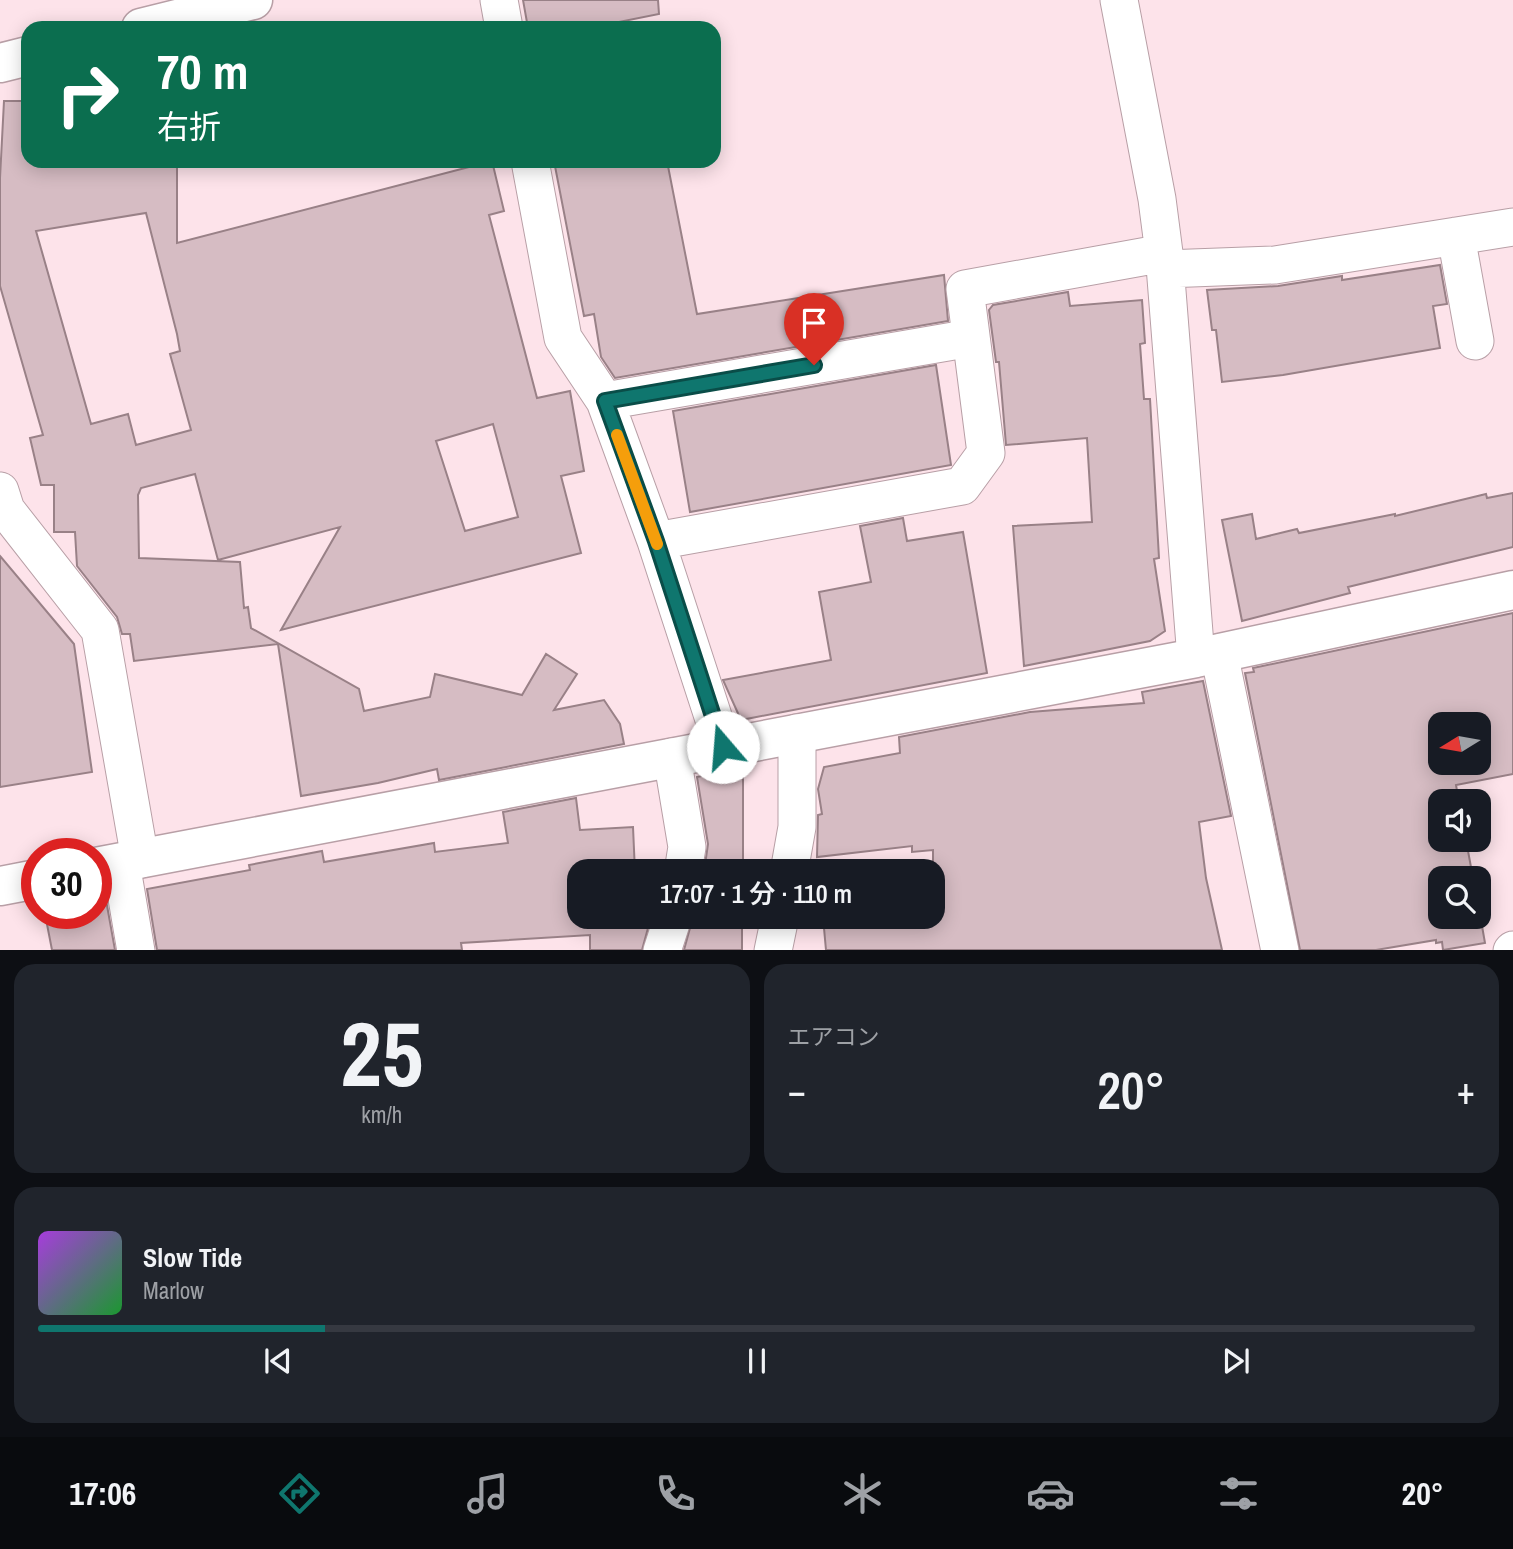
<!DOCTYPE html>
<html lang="ja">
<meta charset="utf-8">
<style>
body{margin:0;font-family:"Archivo Narrow","Noto Sans JP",sans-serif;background:#20242c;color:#f1f3f6;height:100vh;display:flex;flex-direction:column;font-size:26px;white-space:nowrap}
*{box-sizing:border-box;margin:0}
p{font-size:23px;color:#9ea1a6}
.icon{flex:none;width:38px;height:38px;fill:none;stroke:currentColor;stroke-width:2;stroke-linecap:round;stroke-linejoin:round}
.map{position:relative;height:950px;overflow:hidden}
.sheet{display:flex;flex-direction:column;gap:14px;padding:14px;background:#0d0f14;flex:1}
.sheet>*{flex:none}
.guide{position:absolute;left:21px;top:21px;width:700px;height:147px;border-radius:21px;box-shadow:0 4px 18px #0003;background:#0b6e4f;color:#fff;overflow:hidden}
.needle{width:46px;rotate:259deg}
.buttons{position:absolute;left:1428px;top:712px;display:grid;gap:14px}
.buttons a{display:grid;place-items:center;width:63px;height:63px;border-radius:14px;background:#171b24;box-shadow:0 4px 18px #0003;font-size:35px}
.speed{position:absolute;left:21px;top:838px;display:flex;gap:14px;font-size:35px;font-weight:700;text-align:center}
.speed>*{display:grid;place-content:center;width:91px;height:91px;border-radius:50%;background:#171b24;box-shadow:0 4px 18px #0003;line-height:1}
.speed .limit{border:10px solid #d22;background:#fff;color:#111}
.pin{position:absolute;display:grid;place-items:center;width:60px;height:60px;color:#fff;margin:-72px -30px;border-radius:50% 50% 50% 0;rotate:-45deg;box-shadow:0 0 7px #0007}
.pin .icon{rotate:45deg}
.me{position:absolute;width:77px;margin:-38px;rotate:342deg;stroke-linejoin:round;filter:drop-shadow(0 0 5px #0008)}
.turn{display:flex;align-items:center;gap:24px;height:147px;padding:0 21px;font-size:32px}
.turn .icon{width:91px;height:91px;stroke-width:2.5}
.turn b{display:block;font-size:49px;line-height:60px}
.big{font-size:52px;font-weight:600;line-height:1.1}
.sheet .widget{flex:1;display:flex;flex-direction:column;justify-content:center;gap:10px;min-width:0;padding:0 24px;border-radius:21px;background:#20242c}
.sheet .dial{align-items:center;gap:0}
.dial b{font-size:91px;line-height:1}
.song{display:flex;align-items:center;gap:21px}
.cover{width:84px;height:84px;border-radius:10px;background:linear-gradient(135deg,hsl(280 70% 55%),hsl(130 70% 35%))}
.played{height:7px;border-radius:4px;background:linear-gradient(90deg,#0f766e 20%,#363941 20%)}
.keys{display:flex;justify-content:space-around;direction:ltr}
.heat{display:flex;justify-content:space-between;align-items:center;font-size:38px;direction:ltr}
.sheet .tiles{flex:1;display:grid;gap:14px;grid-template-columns:1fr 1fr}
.widget:last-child{grid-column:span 2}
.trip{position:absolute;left:567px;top:859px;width:378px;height:70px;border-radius:21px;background:#171b24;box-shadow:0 4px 18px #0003;font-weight:600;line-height:70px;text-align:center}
.tab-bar{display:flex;height:112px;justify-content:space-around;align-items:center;background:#090b0e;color:#9ea1a6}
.tab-bar .icon{width:49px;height:49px}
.tab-bar .on{color:#0f766e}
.tab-bar b{font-size:32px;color:#f1f3f6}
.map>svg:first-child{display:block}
.building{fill:#d6bcc3;stroke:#998187;stroke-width:2;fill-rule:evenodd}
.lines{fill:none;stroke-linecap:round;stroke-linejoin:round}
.minor-casing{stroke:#b89fa6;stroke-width:39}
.tertiary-casing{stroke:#b89fa6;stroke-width:41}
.minor{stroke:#fff;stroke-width:37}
.tertiary{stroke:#fff;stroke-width:38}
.route-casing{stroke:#0a4d48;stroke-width:18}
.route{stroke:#0f766e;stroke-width:12}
.slow{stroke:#f59e0b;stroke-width:12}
</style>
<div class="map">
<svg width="1513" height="951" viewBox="0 0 1513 951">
<rect width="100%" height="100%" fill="#fde3ea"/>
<path class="building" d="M 523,0 L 658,0 L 659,14 L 589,28 L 528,28 Z
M 4,101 L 28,101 L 28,161 L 177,164 L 177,243 L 492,161 L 504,211 L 489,215 L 537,398 L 570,391 L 584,471 L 561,476 L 581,553 L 281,630 L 340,527 L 218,560 L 195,474 L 141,488 L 138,495 L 139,558 L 240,562 L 244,608 L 248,607 L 251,628 L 359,689 L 364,711 L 430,697 L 435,674 L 522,695 L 546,654 L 577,674 L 554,710 L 604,700 L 620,724 L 624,744 L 439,780 L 437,769 L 378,783 L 301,796 L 278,644 L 134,661 L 130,634 L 122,634 L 117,617 L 77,566 L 75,532 L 54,532 L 54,485 L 41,485 L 30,438 L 43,435 L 0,286 L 0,178 ZM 146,213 L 177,334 L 180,351 L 170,354 L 191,430 L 136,445 L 128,414 L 91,424 L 36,231 ZM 493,424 L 518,517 L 465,531 L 436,441 Z
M 554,161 L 667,161 L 697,314 L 944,275 L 948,321 L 615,378 L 601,357 L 594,314 L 584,316 Z
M 1440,265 L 1447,304 L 1433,306 L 1440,348 L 1283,375 L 1222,382 L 1216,330 L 1212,330 L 1207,290 L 1278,286 L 1342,276 L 1342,280 Z
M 1068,292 L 1070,306 L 1142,300 L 1145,343 L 1140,344 L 1144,399 L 1150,399 L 1159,558 L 1154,559 L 1165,631 L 1150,641 L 1024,666 L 1013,526 L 1092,522 L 1087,438 L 1006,445 L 999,362 L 996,362 L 989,310 L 993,305 Z
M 936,365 L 951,465 L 690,512 L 673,411 Z
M 1513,493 L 1513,547 L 1348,587 L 1350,593 L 1242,621 L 1222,520 L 1252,514 L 1256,539 L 1297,529 L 1299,533 L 1395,514 L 1395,516 L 1486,494 L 1487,498 Z
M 903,518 L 907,541 L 963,532 L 987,673 L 741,720 L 723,680 L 831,660 L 819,592 L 871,582 L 860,526 Z
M 0,556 L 74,644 L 92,772 L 0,787 Z
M 1513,613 L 1513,774 L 1456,785 L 1459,802 L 1440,802 L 1440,840 L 1466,840 L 1473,878 L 1440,878 L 1440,917 L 1479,917 L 1479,909 L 1485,943 L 1443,950 L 1442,942 L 1436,943 L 1436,940 L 1376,950 L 1300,950 L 1245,673 L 1254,672 L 1253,668 ZM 1440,724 L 1479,724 L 1479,763 L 1440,763 Z
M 1203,681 L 1231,816 L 1199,822 L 1206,878 L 1222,950 L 826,950 L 823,917 L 933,917 L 933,850 L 912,852 L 912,846 L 817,857 L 818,815 L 822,814 L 818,789 L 824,767 L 900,753 L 899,737 L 1030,712 L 1144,703 L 1142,692 Z
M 743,767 L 743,872 L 704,872 L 708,844 L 697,777 Z
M 576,798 L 580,830 L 633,827 L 635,872 L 579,872 L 579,917 L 651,917 L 642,950 L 590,950 L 590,935 L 461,943 L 462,950 L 157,950 L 147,889 L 250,870 L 249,865 L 322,851 L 324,862 L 434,843 L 435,852 L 508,843 L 503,812 Z
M 106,900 L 115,950 L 52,950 L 45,914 L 96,914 L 96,901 Z
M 693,917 L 742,917 L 742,950 L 684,950 Z"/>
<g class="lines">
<g class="minor-casing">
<path id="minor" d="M 499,0 L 504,28
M 1119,0 L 1157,199 L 1164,253 L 1196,658
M 530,161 L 563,338 L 605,401 L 656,541 L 723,747
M 1456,236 L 1475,341
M 1165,269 L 1275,265 L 1513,227
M 605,401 L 971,338
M 0,491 L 6,510 L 100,630 L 140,859
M 656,541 L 962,486 L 986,453 L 965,289 L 1164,253
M 1219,653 L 1280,951
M 672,757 L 687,847 L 683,872
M 121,863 L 136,951
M 789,872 L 797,827 L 797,733
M 662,951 L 673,917
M 773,951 L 780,917
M 1512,951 L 1513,950"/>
</g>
<g class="tertiary-casing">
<path id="tertiary" d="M 141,28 L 253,0
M 0,63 L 28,56
M 96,867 L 1196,658 L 1513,590
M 0,886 L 37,879"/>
</g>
<use href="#minor" class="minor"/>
<use href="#tertiary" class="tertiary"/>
</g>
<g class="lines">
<g class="route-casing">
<path id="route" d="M 723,747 L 656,541 L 605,401 L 814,365"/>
</g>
<use href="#route" class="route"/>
<path class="slow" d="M 617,435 L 657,544"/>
</g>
</svg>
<div class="buttons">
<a><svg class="needle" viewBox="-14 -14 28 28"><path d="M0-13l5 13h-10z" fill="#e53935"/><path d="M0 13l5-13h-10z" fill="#9ea1a6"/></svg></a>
<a><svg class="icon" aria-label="sound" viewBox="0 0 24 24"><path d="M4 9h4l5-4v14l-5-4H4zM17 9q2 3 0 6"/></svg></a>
<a><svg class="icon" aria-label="search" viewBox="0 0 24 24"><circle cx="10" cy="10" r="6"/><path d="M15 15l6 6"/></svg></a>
</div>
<div class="speed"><div class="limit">30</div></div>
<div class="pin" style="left:814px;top:365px;background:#d93025"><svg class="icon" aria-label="arrive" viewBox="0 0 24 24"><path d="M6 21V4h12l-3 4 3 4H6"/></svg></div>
<svg class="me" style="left:723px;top:747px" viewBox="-20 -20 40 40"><circle r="19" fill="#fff"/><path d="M0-13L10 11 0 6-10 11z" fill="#0f766e"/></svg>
<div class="trip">17:07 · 1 分 · 110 m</div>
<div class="guide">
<div class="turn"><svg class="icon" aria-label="right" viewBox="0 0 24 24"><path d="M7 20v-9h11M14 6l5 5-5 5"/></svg><div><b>70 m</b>右折</div></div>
</div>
</div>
<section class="sheet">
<div class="tiles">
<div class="widget dial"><b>25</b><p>km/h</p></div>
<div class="widget"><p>エアコン</p>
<div class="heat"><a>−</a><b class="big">20°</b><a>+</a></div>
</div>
<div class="widget">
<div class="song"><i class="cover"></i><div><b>Slow Tide</b><p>Marlow</p></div></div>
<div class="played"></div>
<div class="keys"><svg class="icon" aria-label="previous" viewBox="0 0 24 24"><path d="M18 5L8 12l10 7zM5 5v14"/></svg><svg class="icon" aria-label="pause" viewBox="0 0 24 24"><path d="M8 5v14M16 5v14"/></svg><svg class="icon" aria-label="next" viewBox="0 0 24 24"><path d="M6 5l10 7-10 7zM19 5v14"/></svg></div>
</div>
</div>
</section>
<nav class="tab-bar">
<b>17:06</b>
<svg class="icon on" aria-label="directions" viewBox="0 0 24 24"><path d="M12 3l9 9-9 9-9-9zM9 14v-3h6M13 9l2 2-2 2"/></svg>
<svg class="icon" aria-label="music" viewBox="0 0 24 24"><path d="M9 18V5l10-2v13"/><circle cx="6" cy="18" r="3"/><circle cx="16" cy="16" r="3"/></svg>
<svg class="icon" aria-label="phone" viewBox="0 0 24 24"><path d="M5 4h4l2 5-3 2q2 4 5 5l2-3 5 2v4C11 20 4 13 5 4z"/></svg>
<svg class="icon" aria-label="climate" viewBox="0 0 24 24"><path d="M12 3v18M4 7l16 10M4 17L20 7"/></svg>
<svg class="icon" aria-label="car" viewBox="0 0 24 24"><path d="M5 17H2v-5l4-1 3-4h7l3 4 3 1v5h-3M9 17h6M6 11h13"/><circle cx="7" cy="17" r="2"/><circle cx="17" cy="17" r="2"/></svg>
<svg class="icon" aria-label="filters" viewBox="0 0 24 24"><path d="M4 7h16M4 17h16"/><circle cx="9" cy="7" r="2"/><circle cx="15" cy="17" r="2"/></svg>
<b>20°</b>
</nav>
